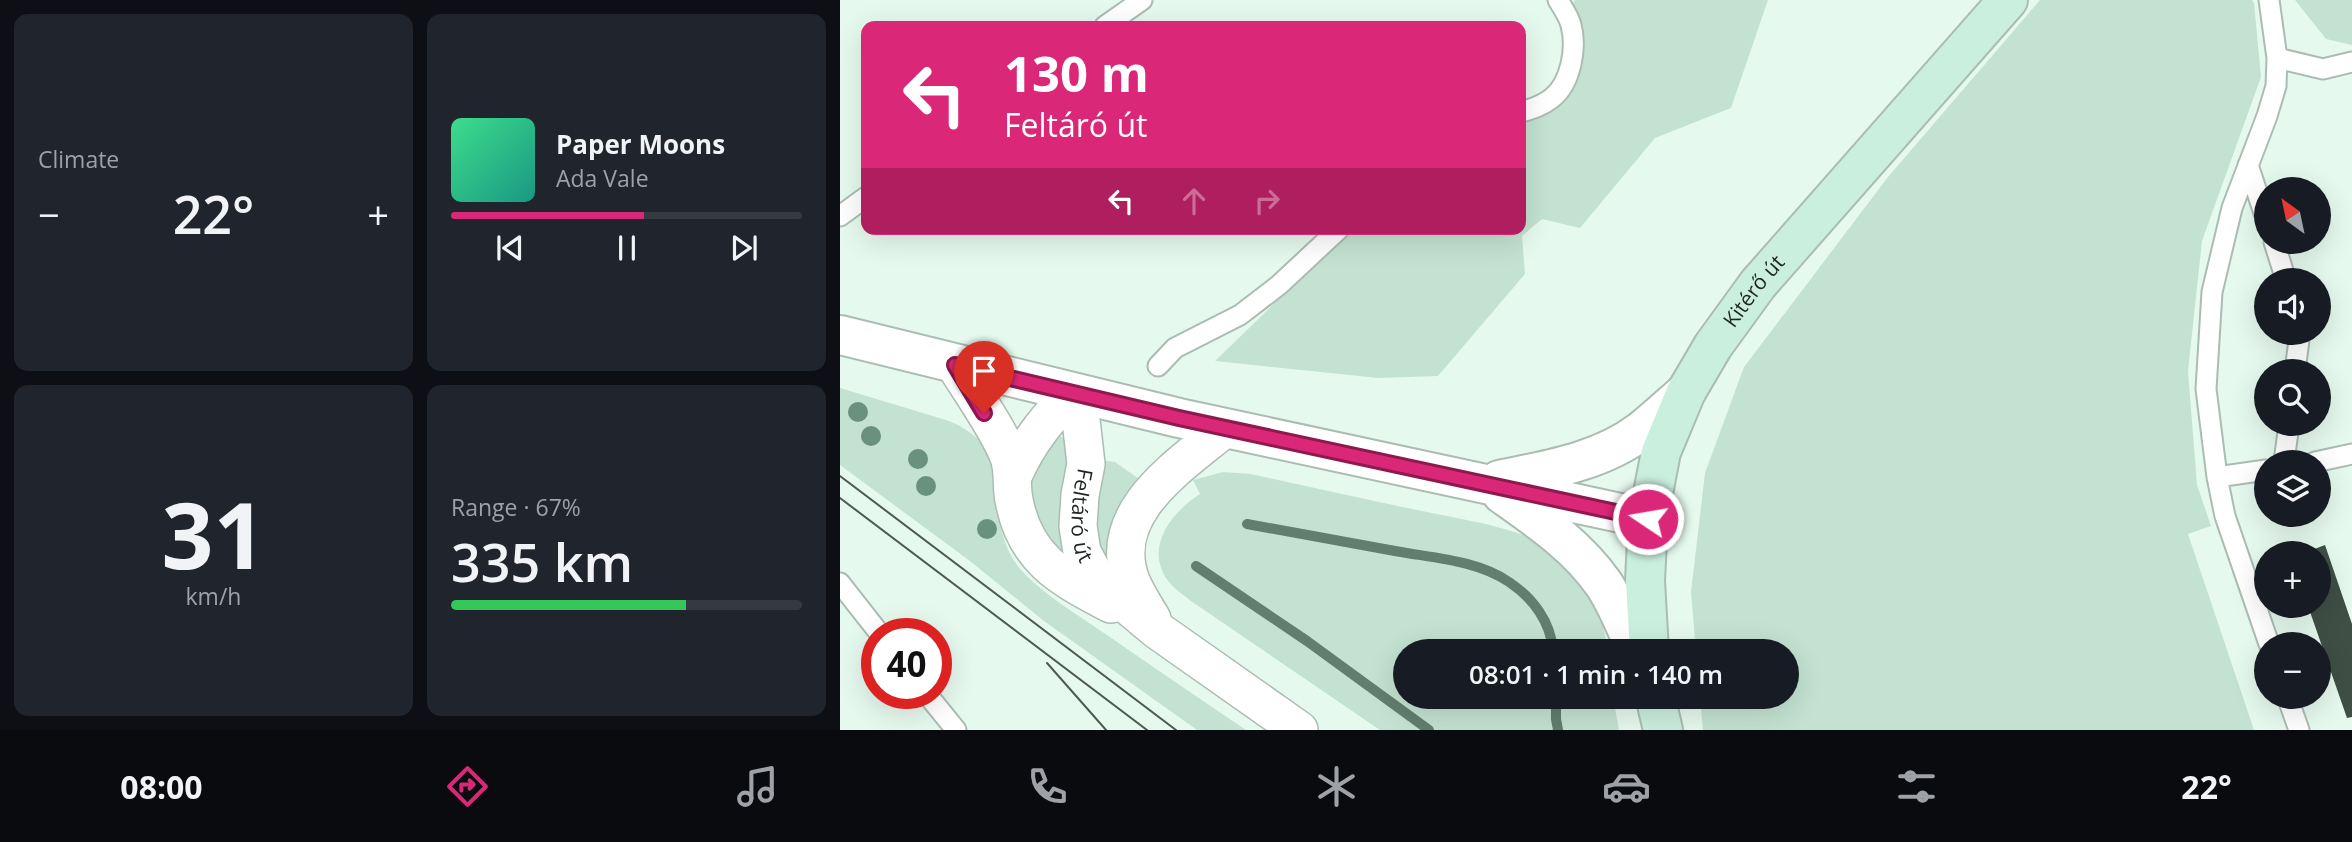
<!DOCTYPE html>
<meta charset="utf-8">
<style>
body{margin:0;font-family:"Open Sans",sans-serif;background:#20242c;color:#f1f3f6;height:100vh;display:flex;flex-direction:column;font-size:26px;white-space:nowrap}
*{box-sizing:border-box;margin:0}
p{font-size:23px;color:#9ea1a6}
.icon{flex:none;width:38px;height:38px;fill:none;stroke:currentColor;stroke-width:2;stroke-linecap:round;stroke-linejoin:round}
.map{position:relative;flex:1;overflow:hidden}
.details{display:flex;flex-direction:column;gap:14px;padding:14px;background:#0d0f14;width:840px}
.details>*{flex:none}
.top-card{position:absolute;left:21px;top:21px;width:665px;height:214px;border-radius:14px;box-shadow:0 7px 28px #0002;background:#db2777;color:#fff;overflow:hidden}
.needle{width:46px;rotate:327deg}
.tools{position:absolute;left:1414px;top:177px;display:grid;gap:14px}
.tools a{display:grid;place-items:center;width:77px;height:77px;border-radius:50%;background:#171b24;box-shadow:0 7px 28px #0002;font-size:35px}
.speed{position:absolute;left:21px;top:618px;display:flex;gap:14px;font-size:35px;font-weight:700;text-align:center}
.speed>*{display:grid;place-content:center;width:91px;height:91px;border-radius:50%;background:#171b24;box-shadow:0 7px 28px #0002;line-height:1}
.speed .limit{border:10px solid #d22;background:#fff;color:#111}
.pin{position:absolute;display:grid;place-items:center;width:60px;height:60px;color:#fff;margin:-72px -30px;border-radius:50% 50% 50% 0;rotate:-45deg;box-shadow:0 0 7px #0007}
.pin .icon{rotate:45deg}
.me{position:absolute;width:77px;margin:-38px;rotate:282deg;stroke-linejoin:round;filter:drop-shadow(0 0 5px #0008)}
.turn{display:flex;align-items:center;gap:24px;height:147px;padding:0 28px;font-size:32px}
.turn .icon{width:91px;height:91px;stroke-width:2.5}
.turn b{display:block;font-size:49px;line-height:60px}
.lanes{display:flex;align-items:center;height:66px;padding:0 28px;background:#0003;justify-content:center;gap:35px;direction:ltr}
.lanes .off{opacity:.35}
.big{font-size:52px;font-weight:600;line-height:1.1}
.details .widget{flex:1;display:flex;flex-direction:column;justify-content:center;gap:10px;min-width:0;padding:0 24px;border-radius:14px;background:#20242c}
.details .dial{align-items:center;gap:0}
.dial b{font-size:91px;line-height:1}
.song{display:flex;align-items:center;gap:21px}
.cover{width:84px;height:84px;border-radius:10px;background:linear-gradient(135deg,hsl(150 70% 55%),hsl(170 70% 35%))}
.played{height:7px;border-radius:4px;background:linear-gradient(90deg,#db2777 55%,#363941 55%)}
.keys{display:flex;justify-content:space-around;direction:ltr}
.heat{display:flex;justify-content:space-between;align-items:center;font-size:38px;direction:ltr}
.charge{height:10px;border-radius:5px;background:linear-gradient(90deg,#34c759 67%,#363941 0)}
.details .tiles{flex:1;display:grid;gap:14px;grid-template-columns:repeat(2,1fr)}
.trip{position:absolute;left:553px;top:639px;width:406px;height:70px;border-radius:35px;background:#171b24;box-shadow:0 7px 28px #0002;font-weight:600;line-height:70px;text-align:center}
.tabs{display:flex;height:112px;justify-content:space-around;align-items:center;background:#090b0e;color:#9ea1a6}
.tabs .icon{width:49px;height:49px}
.tabs .active{color:#db2777}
.tabs b{font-size:32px;color:#f1f3f6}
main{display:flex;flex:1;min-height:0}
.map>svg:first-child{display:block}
.green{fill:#c3e2d1}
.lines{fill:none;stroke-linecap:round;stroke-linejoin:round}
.stream{stroke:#617e6e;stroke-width:10}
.building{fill:#3f4f46}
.service-casing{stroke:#abbdb3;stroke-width:23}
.minor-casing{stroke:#abbdb3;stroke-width:40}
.tertiary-casing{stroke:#abbdb3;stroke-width:42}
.secondary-casing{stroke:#abbdb3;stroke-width:42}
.service{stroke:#fff;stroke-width:19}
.minor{stroke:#fff;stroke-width:37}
.tertiary{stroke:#fff;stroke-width:38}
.secondary{stroke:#caefdf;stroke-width:38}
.tram{stroke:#4f5953;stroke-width:2}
.tree{fill:#6a9080}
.route-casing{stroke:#8e194d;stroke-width:18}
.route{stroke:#db2777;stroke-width:12}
.labels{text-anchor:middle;stroke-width:7;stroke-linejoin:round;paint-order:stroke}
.street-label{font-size:21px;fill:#1f2622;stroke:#fff}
</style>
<main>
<section class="details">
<div class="tiles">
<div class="widget"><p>Climate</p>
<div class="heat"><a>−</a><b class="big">22°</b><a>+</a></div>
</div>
<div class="widget">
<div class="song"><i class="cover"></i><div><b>Paper Moons</b><p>Ada Vale</p></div></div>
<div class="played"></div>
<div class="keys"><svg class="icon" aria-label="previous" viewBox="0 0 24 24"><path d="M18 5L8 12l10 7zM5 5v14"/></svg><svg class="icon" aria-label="pause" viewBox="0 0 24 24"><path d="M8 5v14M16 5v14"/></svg><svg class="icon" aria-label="next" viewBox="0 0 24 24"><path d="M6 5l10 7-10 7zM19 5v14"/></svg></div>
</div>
<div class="widget dial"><b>31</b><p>km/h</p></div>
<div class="widget"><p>Range · 67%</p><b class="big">335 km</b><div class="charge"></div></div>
</div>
</section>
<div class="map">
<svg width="1512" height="730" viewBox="0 0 1512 730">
<rect width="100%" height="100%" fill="#e6f9ee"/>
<path class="green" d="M 735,0 L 928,0 L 891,108 L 815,138 L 740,228 L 702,219 L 682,236 L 685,274 L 598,376 L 538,378 L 375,361 L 511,229 L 681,229 L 681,119 L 723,100 L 744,53 L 733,3 Z
M 1200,0 L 1412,0 L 1414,3 L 1421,77 L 1362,241 L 1348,371 L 1357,485 L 1371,526 L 1348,534 L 1414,730 L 863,730 L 860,697 L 947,696 L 947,651 L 856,651 L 851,592 L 865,473 L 904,367 L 1048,177 Z
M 1455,0 L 1512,0 L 1512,45 L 1486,39 Z
M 0,388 L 106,420 C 181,448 141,505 173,559 C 189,586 238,615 264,633 C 311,665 358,698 406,730 L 357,730 L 204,621 L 130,561 L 0,465 Z
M 220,436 L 226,439 L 229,444 L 230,561 L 193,523 L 190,482 L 194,472 L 215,438 Z
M 261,460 L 275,462 L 302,481 L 270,567 L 257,542 L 255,522 Z
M 383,472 L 410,474 C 471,487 531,501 592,513 C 620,519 677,528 699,543 C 740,572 761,601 768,651 L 565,651 L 565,696 L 773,697 L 779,730 L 540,730 L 351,601 C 342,594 332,587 326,578 C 305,545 333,511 360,494 L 353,480 Z"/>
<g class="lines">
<path class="stream" d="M 407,524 C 457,533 506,542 555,551 C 592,558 637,560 669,582 C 693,598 711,622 713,651
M 356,566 L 467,641 L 589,730
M 716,696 L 716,719 L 718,730"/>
</g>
<path class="building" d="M 1485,545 L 1512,624 L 1512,717 L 1507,718 L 1468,606 L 1479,606 L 1479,553 L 1464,553 Z"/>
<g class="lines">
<g class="service-casing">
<path id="service" d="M 1429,0 L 1437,58 L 1436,86 L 1427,116 L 1392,208 L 1372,292 L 1366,389 L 1377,477 L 1385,516 L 1429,644
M 265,26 L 302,0
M 1437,58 L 1483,69 L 1512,62
M 681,112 C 692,109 702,106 712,98 C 731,83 737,48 731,25 C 729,17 723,8 718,0
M 1408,165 L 1426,219
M 0,216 L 26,197
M 1434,242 L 1446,280
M 318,366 L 335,348 L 400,315 L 439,285 L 499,229
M 1455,371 L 1460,332
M 1444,462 L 1449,424
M 1475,462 L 1512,454
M 1377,477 L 1426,470
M 0,583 L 40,634
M 86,693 L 116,730
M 1447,696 L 1459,730"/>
</g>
<g class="minor-casing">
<g id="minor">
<path d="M 115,365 C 131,391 159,430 169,457 C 174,472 171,486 174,500 C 185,560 222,578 271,604"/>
<path id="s1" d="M 173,476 C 189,440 206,421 232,392 L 241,420 L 246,464 L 240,495 L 238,526 L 242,552 L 257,580 L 317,630 L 459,730"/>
<path d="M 312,619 C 305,607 296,594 291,581 C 265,512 340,466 385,428"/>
</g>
</g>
<g class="tertiary-casing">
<path id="tertiary" d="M 0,335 L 339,418 L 808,519
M 659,480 C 707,470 760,462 801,431 C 816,419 831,405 846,392
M 662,494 C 700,521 736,545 763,583 C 777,603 786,629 797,651"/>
</g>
<g class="secondary-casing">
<g id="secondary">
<path id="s2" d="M 809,651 L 805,581 L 808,519 L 821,452 L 846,392 L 873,346 L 918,284 L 1168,0"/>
<path d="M 815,696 L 823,730"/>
</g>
</g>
<use href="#service" class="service"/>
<use href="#minor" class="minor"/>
<use href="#tertiary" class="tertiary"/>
<use href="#secondary" class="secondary"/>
<path class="tram" d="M 0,476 L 336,730
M 0,498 L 307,730
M 207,663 L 266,730"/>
</g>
<g class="tree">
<circle cx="18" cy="412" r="10"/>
<circle cx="31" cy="436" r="10"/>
<circle cx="78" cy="459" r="10"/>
<circle cx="86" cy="486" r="10"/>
<circle cx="147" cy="529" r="10"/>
</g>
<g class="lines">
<g class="route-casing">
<path id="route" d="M 144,413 L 115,365 L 339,418 L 808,519"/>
</g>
<use href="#route" class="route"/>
</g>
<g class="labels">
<g class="street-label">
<text dy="7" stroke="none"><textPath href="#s2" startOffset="387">Kitérő út</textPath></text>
<text dy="7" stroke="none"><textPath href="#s1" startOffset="229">Feltáró út</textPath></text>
</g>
</g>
</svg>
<div class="tools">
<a><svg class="needle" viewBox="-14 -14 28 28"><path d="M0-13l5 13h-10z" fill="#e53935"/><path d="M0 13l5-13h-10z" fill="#9ea1a6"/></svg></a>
<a><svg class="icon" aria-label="sound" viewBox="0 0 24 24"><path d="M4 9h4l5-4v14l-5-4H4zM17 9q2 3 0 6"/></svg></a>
<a><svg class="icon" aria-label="search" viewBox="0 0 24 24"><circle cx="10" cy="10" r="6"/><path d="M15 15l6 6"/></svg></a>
<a><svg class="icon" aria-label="layers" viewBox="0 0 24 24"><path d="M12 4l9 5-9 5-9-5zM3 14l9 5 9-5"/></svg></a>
<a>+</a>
<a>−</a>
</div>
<div class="speed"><div class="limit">40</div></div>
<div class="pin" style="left:144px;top:413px;background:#d93025"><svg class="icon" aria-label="arrive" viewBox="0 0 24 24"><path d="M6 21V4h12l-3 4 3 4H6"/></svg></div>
<svg class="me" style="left:808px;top:519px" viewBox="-20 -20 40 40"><circle r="17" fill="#db2777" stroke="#fff" stroke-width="3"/><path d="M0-11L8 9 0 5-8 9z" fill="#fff"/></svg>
<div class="trip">08:01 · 1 min · 140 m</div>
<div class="top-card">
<div class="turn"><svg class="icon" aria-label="left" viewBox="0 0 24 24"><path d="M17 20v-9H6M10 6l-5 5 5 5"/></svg><div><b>130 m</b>Feltáró út</div></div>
<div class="lanes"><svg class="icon" aria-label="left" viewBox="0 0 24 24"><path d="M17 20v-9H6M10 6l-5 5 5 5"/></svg><svg class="icon off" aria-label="ahead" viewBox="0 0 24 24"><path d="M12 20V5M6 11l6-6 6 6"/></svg><svg class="icon off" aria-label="right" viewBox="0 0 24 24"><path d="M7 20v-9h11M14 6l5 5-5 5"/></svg></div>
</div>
</div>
</main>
<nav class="tabs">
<b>08:00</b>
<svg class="icon active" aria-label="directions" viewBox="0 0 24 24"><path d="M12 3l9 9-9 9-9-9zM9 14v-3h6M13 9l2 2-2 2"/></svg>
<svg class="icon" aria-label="music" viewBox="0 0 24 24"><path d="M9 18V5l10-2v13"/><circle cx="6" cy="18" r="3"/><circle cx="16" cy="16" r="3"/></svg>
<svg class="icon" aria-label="phone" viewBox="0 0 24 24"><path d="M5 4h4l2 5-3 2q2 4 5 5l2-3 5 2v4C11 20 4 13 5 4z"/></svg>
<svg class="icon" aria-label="climate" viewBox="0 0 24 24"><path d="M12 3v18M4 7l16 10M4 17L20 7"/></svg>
<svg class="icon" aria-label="car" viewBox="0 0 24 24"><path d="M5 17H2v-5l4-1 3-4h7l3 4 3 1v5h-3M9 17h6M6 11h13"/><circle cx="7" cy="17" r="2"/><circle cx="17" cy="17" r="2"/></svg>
<svg class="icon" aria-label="filters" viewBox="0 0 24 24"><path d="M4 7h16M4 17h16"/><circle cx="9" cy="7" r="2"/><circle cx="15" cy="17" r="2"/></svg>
<b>22°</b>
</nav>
